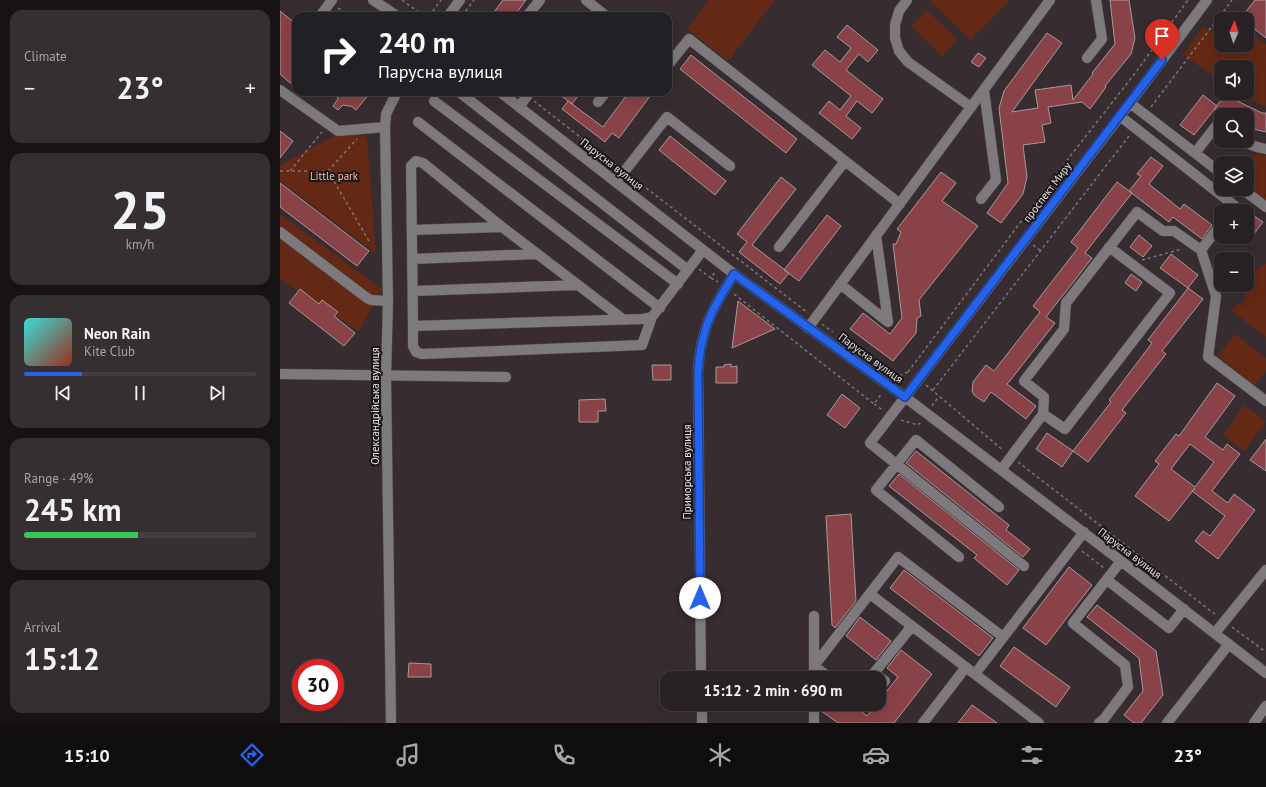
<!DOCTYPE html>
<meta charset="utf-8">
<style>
body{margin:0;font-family:"PT Sans",sans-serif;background:#352f32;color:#f1f3f6;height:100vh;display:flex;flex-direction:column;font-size:15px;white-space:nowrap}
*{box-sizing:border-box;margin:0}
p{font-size:13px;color:#a5a4a7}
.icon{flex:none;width:22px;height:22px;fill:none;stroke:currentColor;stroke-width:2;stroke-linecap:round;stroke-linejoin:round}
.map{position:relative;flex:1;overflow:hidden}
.drawer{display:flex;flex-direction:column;gap:10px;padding:10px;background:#171314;width:280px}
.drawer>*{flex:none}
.banner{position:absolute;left:12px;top:12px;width:380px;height:84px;border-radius:12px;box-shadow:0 4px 16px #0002,0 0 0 1px #453f42;background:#202124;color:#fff;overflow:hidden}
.needle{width:26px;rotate:3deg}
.buttons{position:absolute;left:934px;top:12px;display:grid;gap:8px}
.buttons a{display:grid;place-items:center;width:40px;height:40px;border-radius:8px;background:#292225;box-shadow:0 4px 16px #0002,0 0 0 1px #453f42;font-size:20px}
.speed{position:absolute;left:12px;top:659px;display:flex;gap:8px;font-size:20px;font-weight:700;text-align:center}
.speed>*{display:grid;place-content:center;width:52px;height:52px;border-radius:50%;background:#292225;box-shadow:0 4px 16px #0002,0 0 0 1px #453f42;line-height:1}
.speed .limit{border:6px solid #d22;background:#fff;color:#111}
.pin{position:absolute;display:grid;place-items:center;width:34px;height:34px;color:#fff;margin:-41px -17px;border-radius:50% 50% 50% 0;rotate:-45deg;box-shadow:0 0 4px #0007}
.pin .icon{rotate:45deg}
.me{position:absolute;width:44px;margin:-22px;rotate:0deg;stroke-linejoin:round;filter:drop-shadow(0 0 3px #0008)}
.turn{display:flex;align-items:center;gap:14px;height:84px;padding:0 20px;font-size:18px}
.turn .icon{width:52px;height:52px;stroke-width:2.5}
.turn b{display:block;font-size:28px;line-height:34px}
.big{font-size:30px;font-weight:700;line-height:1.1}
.drawer .widget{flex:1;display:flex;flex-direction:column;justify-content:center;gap:6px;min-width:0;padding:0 14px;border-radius:12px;background:#352f32}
.drawer .dial{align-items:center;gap:0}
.dial b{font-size:52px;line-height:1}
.song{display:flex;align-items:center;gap:12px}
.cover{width:48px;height:48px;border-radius:6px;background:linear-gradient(135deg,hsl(180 70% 55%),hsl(10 70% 35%))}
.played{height:4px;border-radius:2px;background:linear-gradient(90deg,#2563eb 25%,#453f42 25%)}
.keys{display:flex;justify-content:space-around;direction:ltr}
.heat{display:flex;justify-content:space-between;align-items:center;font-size:22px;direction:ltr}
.charge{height:6px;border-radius:3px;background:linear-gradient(90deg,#34c759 49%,#453f42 0)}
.trip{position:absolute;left:380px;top:671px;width:226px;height:40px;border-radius:12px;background:#292225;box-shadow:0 4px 16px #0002,0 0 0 1px #453f42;font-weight:700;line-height:40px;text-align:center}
.tab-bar{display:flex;height:64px;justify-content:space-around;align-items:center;background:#100e0f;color:#a5a4a7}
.tab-bar .icon{width:28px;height:28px}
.tab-bar .active{color:#2563eb}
.tab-bar b{font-size:18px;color:#f1f3f6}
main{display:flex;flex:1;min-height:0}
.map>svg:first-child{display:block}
.green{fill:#632914}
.building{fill:#894247;stroke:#a7999a;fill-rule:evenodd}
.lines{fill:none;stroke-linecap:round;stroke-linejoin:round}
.minor-casing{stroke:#53494d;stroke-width:11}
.path{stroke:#7d7477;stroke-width:1.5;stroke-dasharray:3 3;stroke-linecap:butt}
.minor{stroke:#7d797c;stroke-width:10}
.route-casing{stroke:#184099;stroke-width:10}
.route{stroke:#2563eb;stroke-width:7}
.labels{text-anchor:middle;stroke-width:4;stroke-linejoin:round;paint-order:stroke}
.street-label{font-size:11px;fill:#e6dfe1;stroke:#1b1718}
.park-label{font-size:11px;fill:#fabda8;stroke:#1b1718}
</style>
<main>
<section class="drawer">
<div class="widget"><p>Climate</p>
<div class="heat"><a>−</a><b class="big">23°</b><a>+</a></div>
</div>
<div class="widget dial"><b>25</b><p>km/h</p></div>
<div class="widget">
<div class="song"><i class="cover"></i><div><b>Neon Rain</b><p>Kite Club</p></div></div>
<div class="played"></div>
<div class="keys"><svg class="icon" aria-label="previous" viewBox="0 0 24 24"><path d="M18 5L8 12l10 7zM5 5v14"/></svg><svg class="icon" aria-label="pause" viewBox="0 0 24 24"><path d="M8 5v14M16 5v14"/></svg><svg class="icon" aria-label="next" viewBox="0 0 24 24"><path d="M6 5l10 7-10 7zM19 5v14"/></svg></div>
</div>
<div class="widget"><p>Range · 49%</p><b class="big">245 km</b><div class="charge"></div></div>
<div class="widget"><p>Arrival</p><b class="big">15:12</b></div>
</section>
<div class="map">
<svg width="986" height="723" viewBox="0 0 986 723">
<rect width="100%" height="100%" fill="#372d31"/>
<path class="green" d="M 430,0 L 495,0 L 448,61 L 407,29 Z
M 649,0 L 730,0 L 691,40 Z
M 647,10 L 678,40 L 662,56 L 631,26 Z
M 941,22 L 941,45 L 967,45 L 967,30 L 986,44 L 986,106 L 979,104 L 961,93 L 967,93 L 967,67 L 941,67 L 941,81 L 903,55 L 923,27 L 933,34 Z
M 75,133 L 87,138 L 96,253 L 0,181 L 0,165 L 58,134 Z
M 976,153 L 986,156 L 986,207 L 967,189 L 967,163 L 965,163 Z
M 0,214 L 102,289 L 79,331 L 0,279 Z
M 986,263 L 986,337 L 952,311 L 959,303 L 964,307 C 963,289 969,272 986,263 Z
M 955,334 L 986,358 L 986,371 L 975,385 L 938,356 Z
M 964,405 L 986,421 L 965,451 L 943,435 Z"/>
<path class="building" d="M 223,0 L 246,0 L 234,16 L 211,16 Z
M 830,0 L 849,0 L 855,38 L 851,54 L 825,86 L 826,87 L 810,109 L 802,102 L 768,107 L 771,123 L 762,125 L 765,142 L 743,145 L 747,177 L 743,194 L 721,223 L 707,213 L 728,183 L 719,108 L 724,91 L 767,33 L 782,43 L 732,112 L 758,108 L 755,90 L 791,85 L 793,100 L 813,74 L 812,73 L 835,44 Z
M 975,0 L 986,0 L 986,38 L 967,23 L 967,19 L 960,19 Z
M 0,11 L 16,24 L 16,88 L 0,74 Z
M 567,25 L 598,50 L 588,62 L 579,54 L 566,70 L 603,99 L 592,113 L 577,101 L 566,116 L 581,128 L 572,139 L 539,113 L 549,101 L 560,110 L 571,96 L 532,65 L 545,50 L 560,62 L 571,48 L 557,37 Z
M 698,53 L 706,58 L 699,67 L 691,62 Z
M 411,55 L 517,139 L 506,153 L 400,69 Z
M 54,92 L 91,92 L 76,110 L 71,106 L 68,106 L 63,105 L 58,110 L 53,106 L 58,99 Z
M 276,92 L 301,92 L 292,104 Z
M 349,92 L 373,92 L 339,138 L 332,133 L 325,142 L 282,109 L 288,101 L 323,127 Z
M 923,95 L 937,106 L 914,135 L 900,125 Z
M 945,95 L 982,113 L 986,113 L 986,132 L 973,129 L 967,127 L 967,115 L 943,115 L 934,109 Z
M 0,131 L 13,141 L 0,158 Z
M 390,136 L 446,181 L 435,195 L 379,150 Z
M 871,157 L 883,166 L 869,184 L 900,209 L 904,204 L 932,225 L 922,239 L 893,217 L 889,222 L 849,191 L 861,176 L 857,174 Z
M 661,172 L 676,183 L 662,201 L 698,226 L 639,300 L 641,316 L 637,318 L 636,333 L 613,361 L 570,329 L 583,313 L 610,334 L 622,318 L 613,244 L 616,244 L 621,232 L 617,229 Z
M 501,177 L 516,189 L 472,245 L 509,273 L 500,284 L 459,252 L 467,242 L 457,234 Z
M 837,182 L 852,193 L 805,253 L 812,258 L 766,317 L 775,323 L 729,382 L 727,384 L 756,406 L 746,419 L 711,392 L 704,402 L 694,395 L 692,391 L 693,382 L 706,365 L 714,371 L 760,312 L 753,306 L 798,248 L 791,242 Z
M 0,183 L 89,251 L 77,266 L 0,207 Z
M 970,213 L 983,222 L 967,243 L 967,216 Z
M 547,215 L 561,226 L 519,281 L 504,270 Z
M 859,235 L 872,246 L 863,257 L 850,247 Z
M 891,254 L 918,275 L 908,288 L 880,268 Z
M 851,274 L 862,282 L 856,291 L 845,283 Z
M 908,288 L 923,299 L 882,351 L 886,354 L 842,410 L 846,413 L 808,462 L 793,451 L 831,402 L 829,400 L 872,343 L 868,340 Z
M 20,289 L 39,304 L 42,300 L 58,312 L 54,316 L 75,333 L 64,346 L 9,303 Z
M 458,301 L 495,329 L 452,348 Z
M 451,364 L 451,367 L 457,366 L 457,383 L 436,383 L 436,367 L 444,367 L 444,365 Z
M 372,365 L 391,365 L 391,380 L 373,380 Z
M 937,383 L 955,396 L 925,437 L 943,450 L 947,444 L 960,454 L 932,491 L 948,503 L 954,494 L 975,510 L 938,559 L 915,541 L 923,531 L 930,536 L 945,516 L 912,491 L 915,488 L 889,521 L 855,496 L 879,464 L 875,461 L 896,434 L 899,436 ZM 910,444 L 934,462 L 915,487 L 891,469 Z
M 562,394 L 580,408 L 565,428 L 547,415 Z
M 325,399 L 326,411 L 318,411 L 318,422 L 299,422 L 299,400 Z
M 767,433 L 793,451 L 782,467 L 756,449 Z
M 986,439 L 986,471 L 970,460 Z
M 636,451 L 729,525 L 726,530 L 750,549 L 743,557 L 626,463 Z
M 619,474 L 739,570 L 727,585 L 694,558 L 697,555 L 609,486 Z
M 571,514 L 576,601 L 555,628 L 552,625 L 546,516 Z
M 789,567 L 812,585 L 766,645 L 743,628 Z
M 624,570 L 713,638 L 699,656 L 610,588 Z
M 817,605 L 876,651 L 883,695 L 861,723 L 854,723 L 844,715 L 863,691 L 859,658 L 807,617 Z
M 580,617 L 611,641 L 596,660 L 566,636 Z
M 734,647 L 790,687 L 776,707 L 720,666 Z
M 621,650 L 652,674 L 614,723 L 558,723 L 540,710 L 540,704 L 572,704 L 587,716 L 597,704 L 599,704 L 599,701 L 618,677 L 607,668 Z
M 129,663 L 151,664 L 151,677 L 128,677 Z
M 692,705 L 717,723 L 678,723 Z"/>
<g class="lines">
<g class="minor-casing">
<path id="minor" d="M 93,0 L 117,16
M 306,0 L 326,16
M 627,0 L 619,11 L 615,25 L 615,38 L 619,51 L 628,62 L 691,107
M 40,16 L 52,0
M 168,16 L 180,0
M 247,16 L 260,0
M 807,58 L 822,39 L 816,0
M 388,64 L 389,64 L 409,39 L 620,204
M 0,90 L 58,131 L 105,127
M 179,92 L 408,270
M 220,92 L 454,274 L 625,397 L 841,561 L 986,673
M 154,101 L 398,284
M 318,102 L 326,92
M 850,103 L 941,173
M 239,107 L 250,92
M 840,116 L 955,206
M 138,122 L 380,308
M 961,141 L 977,147 L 986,149
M 915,153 L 936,126
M 336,182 L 387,117 L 450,166
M 962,189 L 986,207
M 701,199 L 716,180 L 704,90
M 132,230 L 222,227
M 0,232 L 87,298 L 91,300 L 108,301
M 499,247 L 565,161
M 921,250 L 936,296 L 928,357 L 986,401
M 132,259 L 257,254
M 560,284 L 608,322 L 596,235
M 133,291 L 297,285
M 344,320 L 222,227 L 143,163 L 136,161 L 131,166 L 133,326 L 133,346 L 136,352 L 142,354 L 362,345 L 372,317
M 133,326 L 363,319 L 372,317 L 423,250
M 528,328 L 770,0
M 0,374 L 226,377
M 763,414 L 785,429 L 890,293 L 829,247
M 721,470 L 763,414 L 764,397 L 744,381 L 784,329 L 786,303 L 857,212 L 883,231 L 894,231 L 921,250 L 941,224
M 679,557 L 596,490 L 636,440 L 719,507
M 744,566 L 590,443 L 850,103 L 927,0
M 827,580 L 889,628 L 904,609
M 590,594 L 759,723
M 534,616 L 534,678
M 935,633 L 986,570
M 695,674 L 804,532
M 421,678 L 418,371 C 419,359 420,347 424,335 C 429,313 443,293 454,274
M 550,678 L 534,666 L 618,557 L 723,637
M 599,688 L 605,681 L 594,673 L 632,626
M 422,704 L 422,723
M 534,704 L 534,723
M 585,704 L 586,704
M 111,723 L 106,376 L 108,301 L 105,127 L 106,114 L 117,92
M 643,723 L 686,667
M 819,723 L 824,719 L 848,687 L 845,665 L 793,623 L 841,561
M 887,723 L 949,644
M 974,723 L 986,706"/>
</g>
<path class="path" d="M 122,0 L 144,16
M 58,8 L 71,16
M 149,16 L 161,0
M 182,16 L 194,0
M 254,101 L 336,165
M 871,107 L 952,0
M 0,171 L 48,171 L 77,139
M 10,171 L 42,132
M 48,171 L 89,241
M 352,177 L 528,313
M 753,245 L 761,251
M 862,260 L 902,249
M 419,269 L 431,278 L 435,272
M 431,278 L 438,282
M 454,294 L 594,404 L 602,393
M 542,324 L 553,332
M 628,372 L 788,159 L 856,72 L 908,0
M 614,378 L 628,372 L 630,373
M 646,385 L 724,451
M 653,390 L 849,136
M 594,404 L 604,411
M 652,406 L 659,396
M 621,420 L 638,425 L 641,422
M 738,462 L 936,615
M 802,551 L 824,568
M 952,627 L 986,652"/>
<use href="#minor" class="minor"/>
</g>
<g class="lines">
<g class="route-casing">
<path id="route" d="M 420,598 L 418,372 C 419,359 420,347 424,335 C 429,313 443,293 454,274 L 625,397 L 882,60"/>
</g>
<use href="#route" class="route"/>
</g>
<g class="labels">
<g class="street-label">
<text transform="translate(332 164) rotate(38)" y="4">Парусна вулиця</text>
<text transform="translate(767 192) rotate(-53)" y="4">проспект Миру</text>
<text transform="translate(591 358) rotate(36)" y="4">Парусна вулиця</text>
<text transform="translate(95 406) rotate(-90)" y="4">Олександрійська вулиця</text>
<text transform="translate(407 472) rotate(-90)" y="4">Приморська вулиця</text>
<text transform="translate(850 553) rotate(37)" y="4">Парусна вулиця</text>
</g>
<g class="park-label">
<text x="54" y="180">Little park</text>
</g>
</g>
</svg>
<div class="buttons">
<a><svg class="needle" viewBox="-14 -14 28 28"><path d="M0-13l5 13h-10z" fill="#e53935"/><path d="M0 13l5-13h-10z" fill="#a5a4a7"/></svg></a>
<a><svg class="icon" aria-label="sound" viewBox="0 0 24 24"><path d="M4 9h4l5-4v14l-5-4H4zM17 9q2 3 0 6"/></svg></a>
<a><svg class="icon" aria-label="search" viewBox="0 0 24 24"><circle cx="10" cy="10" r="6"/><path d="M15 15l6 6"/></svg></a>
<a><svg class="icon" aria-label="layers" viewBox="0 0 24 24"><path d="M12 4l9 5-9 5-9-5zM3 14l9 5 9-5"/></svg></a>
<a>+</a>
<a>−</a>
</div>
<div class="speed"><div class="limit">30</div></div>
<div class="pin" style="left:882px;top:60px;background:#d93025"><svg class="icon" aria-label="arrive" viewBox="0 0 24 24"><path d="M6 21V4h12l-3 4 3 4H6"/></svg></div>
<svg class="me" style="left:420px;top:598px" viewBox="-20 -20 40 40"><circle r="19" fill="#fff"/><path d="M0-13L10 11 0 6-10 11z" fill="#2563eb"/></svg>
<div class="trip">15:12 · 2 min · 690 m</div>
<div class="banner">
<div class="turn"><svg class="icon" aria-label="right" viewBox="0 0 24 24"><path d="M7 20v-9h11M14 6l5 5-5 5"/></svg><div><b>240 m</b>Парусна вулиця</div></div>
</div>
</div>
</main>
<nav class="tab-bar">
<b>15:10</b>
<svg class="icon active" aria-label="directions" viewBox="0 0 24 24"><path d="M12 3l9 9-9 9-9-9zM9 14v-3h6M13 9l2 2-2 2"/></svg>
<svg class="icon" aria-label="music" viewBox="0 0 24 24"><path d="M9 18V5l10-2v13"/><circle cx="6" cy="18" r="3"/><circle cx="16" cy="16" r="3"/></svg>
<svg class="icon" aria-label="phone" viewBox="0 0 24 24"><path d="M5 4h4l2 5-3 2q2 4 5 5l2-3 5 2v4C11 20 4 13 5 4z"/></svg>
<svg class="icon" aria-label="climate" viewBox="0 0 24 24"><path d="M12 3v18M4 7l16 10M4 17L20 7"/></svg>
<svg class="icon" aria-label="car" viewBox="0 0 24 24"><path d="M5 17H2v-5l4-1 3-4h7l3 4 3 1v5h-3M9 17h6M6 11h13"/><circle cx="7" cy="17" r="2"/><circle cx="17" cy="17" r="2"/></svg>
<svg class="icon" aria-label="filters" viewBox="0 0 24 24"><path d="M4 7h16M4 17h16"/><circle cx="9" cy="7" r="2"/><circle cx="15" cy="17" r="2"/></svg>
<b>23°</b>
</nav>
